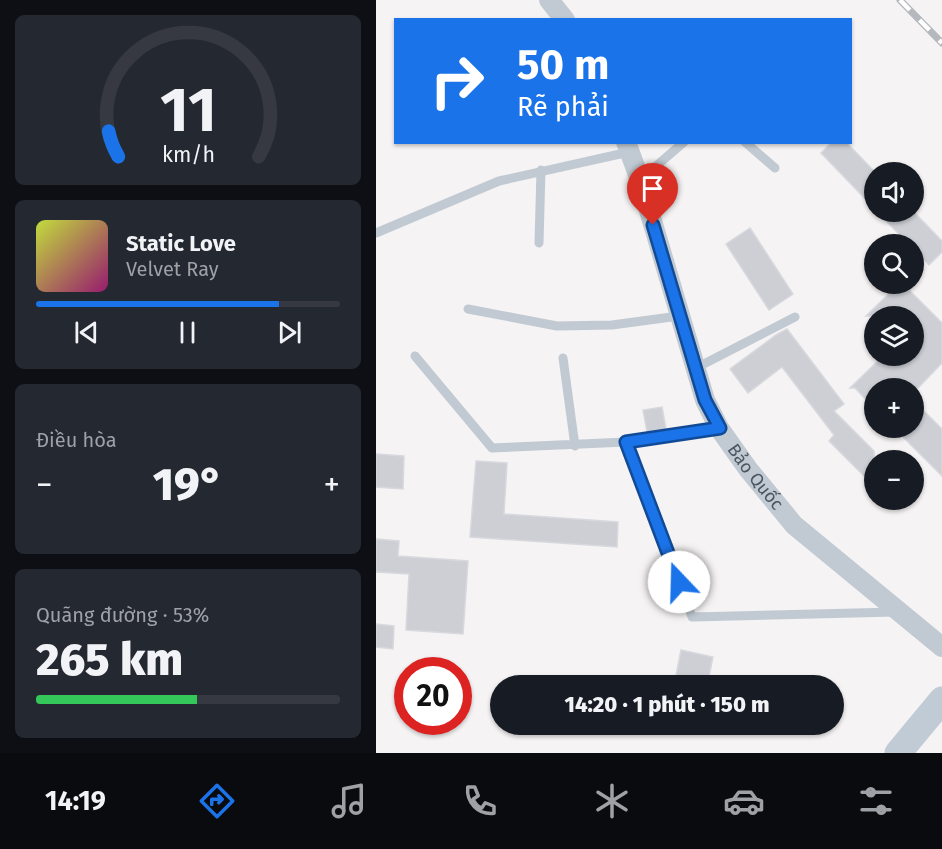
<!DOCTYPE html>
<html lang="vi">
<meta charset="utf-8">
<style>
body{margin:0;font-family:"Fira Sans",sans-serif;background:#242831;color:#f1f3f6;height:100vh;display:flex;flex-direction:column;font-size:22px;white-space:nowrap}
*{box-sizing:border-box;margin:0}
p{font-size:20px;color:#9ea1a6}
.icon{flex:none;width:33px;height:33px;fill:none;stroke:currentColor;stroke-width:2;stroke-linecap:round;stroke-linejoin:round}
.map{position:relative;flex:1;overflow:hidden}
.panel{display:flex;flex-direction:column;gap:15px;padding:15px;background:#0d0f14;width:376px}
.panel>*{flex:none}
.hud{position:absolute;left:18px;top:18px;width:458px;height:126px;border-radius:0px;box-shadow:0 2px 4px #0004;background:#1a73e8;color:#fff;overflow:hidden}
.tools{position:absolute;left:488px;top:162px;display:grid;gap:12px}
.tools a{display:grid;place-items:center;width:60px;height:60px;border-radius:50%;background:#171b24;box-shadow:0 2px 4px #0004;font-size:30px}
.speed{position:absolute;left:18px;top:657px;display:flex;gap:12px;font-size:30px;font-weight:700;text-align:center}
.speed>*{display:grid;place-content:center;width:78px;height:78px;border-radius:50%;background:#171b24;box-shadow:0 2px 4px #0004;line-height:1}
.speed .limit{border:9px solid #d22;background:#fff;color:#111}
.pin{position:absolute;display:grid;place-items:center;width:51px;height:51px;color:#fff;margin:-62px -26px;border-radius:50% 50% 50% 0;rotate:-45deg;box-shadow:0 0 6px #0007}
.pin .icon{rotate:45deg}
.me{position:absolute;width:66px;margin:-33px;rotate:339deg;stroke-linejoin:round;filter:drop-shadow(0 0 4px #0008)}
.turn{display:flex;align-items:center;gap:21px;height:126px;padding:0 24px;font-size:27px}
.turn .icon{width:78px;height:78px;stroke-width:2.5}
.turn b{display:block;font-size:42px;line-height:51px}
.big{font-size:45px;font-weight:800;line-height:1.1}
.panel .widget{flex:1;display:flex;flex-direction:column;justify-content:center;gap:9px;min-width:0;padding:0 21px;border-radius:9px;background:#242831}
.panel .dial{align-items:center;gap:0}
.dial svg{height:156px;overflow:visible;fill:none;stroke:#363941;stroke-width:7;stroke-linecap:round;text-anchor:middle}
.dial text{fill:#f1f3f6;stroke:none}
.song{display:flex;align-items:center;gap:18px}
.cover{width:72px;height:72px;border-radius:9px;background:linear-gradient(135deg,hsl(70 70% 55%),hsl(320 70% 35%))}
.played{height:6px;border-radius:3px;background:linear-gradient(90deg,#1a73e8 80%,#363941 80%)}
.keys{display:flex;justify-content:space-around;direction:ltr}
.heat{display:flex;justify-content:space-between;align-items:center;font-size:33px;direction:ltr}
.charge{height:9px;border-radius:4px;background:linear-gradient(90deg,#34c759 53%,#363941 0)}
.trip{position:absolute;left:114px;top:675px;width:354px;height:60px;border-radius:30px;background:#171b24;box-shadow:0 2px 4px #0004;font-weight:800;line-height:60px;text-align:center}
.dock{display:flex;height:96px;justify-content:space-around;align-items:center;background:#090b0e;color:#9ea1a6}
.dock .icon{width:42px;height:42px}
.dock .selected{color:#1a73e8}
.dock b{font-size:27px;color:#f1f3f6}
main{display:flex;flex:1;min-height:0}
.map>svg:first-child{display:block}
.building{fill:#cdcfd5;stroke:#d7d9de;stroke-width:1.5}
.lines{fill:none;stroke-linecap:round;stroke-linejoin:round}
.service{stroke:#c1cad2;stroke-width:9}
.minor{stroke:#c1cad2;stroke-width:20}
.secondary{stroke:#c1cbd6;stroke-width:27}
.rail-casing{stroke:#b5b8bd;stroke-width:7}
.rail{stroke:#fff;stroke-width:4.5;stroke-dasharray:14;stroke-linecap:butt}
.route-casing{stroke:#114b97;stroke-width:15}
.route{stroke:#1a73e8;stroke-width:10}
.labels{text-anchor:middle;stroke-width:4.5;stroke-linejoin:round;paint-order:stroke}
.street-label{font-size:18px;fill:#4a5661;stroke:#fff}
</style>
<main>
<section class="panel">
<div class="widget dial"><svg viewBox="0 0 100 80">
<path d="M14 69A42 42 0 1 1 86 69"/>
<path d="M14 69A42 42 0 0 1 9 56" stroke="#1a73e8"/>
<text x="50" y="56" font-size="32" font-weight="700">11</text>
<text x="50" y="72" font-size="11">km/h</text>
</svg></div>
<div class="widget">
<div class="song"><i class="cover"></i><div><b>Static Love</b><p>Velvet Ray</p></div></div>
<div class="played"></div>
<div class="keys"><svg class="icon" aria-label="previous" viewBox="0 0 24 24"><path d="M18 5L8 12l10 7zM5 5v14"/></svg><svg class="icon" aria-label="pause" viewBox="0 0 24 24"><path d="M8 5v14M16 5v14"/></svg><svg class="icon" aria-label="next" viewBox="0 0 24 24"><path d="M6 5l10 7-10 7zM19 5v14"/></svg></div>
</div>
<div class="widget"><p>Điều hòa</p>
<div class="heat"><a>−</a><b class="big">19°</b><a>+</a></div>
</div>
<div class="widget"><p>Quãng đường · 53%</p><b class="big">265 km</b><div class="charge"></div></div>
</section>
<div class="map">
<svg width="566" height="753" viewBox="0 0 566 753">
<rect width="100%" height="100%" fill="#f5f3f3"/>
<path class="building" d="M 456,142 L 470,142 L 498,171 L 498,208 L 445,153 Z
M 537,211 L 566,241 L 566,252 L 553,265 L 537,248 L 537,244 L 533,244 L 501,212 Z
M 374,228 L 417,294 L 393,310 L 350,244 Z
M 523,284 L 527,284 L 566,323 L 566,363 L 542,388 L 498,388 L 498,408 L 479,388 L 474,388 L 507,356 L 537,356 L 537,316 L 490,316 Z
M 411,329 L 468,404 L 458,411 L 498,451 L 498,486 L 453,441 L 458,435 L 406,367 L 372,393 L 354,369 L 400,335 Z
M 537,400 L 566,429 L 566,476 L 518,428 L 537,428 Z
M 286,407 L 290,429 L 271,432 L 267,410 Z
M 0,454 L 28,456 L 27,489 L 0,487 Z
M 100,461 L 131,463 L 128,514 L 242,522 L 241,547 L 94,537 Z
M 0,539 L 23,541 L 22,556 L 92,561 L 87,634 L 30,630 L 33,574 L 0,572 Z
M 0,624 L 18,626 L 17,649 L 0,647 Z
M 305,650 L 337,657 L 331,686 L 298,686 Z"/>
<g class="lines">
<path class="service" d="M 369,142 L 399,168
M 264,180 L 308,142
M 0,233 L 123,181 L 253,152
M 163,243 L 165,170
M 92,309 L 181,326 L 236,325 L 303,316
M 39,356 L 116,448 L 250,442 L 343,428
M 187,358 L 199,446
M 320,368 L 419,317
M 250,442 L 316,617 L 520,612"/>
<g class="minor">
<path d="M 173,0 L 189,20"/>
<path id="s1" d="M 250,142 L 264,180 L 329,400 L 343,428 L 372,469 L 418,525 L 566,647"/>
</g>
<path class="secondary" d="M 522,753 L 566,700"/>
<g class="rail-casing">
<path id="rail" d="M 524,0 L 566,43"/>
</g>
<use href="#rail" class="rail"/>
</g>
<g class="lines">
<g class="route-casing">
<path id="route" d="M 277,225 L 329,400 L 344,428 L 250,442 L 303,582"/>
</g>
<use href="#route" class="route"/>
</g>
<g class="labels">
<g class="street-label">
<text dy="6" stroke="none"><textPath href="#s1" startOffset="362">Bảo Quốc</textPath></text>
</g>
</g>
</svg>
<div class="tools">
<a><svg class="icon" aria-label="sound" viewBox="0 0 24 24"><path d="M4 9h4l5-4v14l-5-4H4zM17 9q2 3 0 6"/></svg></a>
<a><svg class="icon" aria-label="search" viewBox="0 0 24 24"><circle cx="10" cy="10" r="6"/><path d="M15 15l6 6"/></svg></a>
<a><svg class="icon" aria-label="layers" viewBox="0 0 24 24"><path d="M12 4l9 5-9 5-9-5zM3 14l9 5 9-5"/></svg></a>
<a>+</a>
<a>−</a>
</div>
<div class="speed"><div class="limit">20</div></div>
<div class="pin" style="left:277px;top:225px;background:#d93025"><svg class="icon" aria-label="arrive" viewBox="0 0 24 24"><path d="M6 21V4h12l-3 4 3 4H6"/></svg></div>
<svg class="me" style="left:303px;top:582px" viewBox="-20 -20 40 40"><circle r="19" fill="#fff"/><path d="M0-13L10 11 0 6-10 11z" fill="#1a73e8"/></svg>
<div class="trip">14:20 · 1 phút · 150 m</div>
<div class="hud">
<div class="turn"><svg class="icon" aria-label="right" viewBox="0 0 24 24"><path d="M7 20v-9h11M14 6l5 5-5 5"/></svg><div><b>50 m</b>Rẽ phải</div></div>
</div>
</div>
</main>
<nav class="dock">
<b>14:19</b>
<svg class="icon selected" aria-label="directions" viewBox="0 0 24 24"><path d="M12 3l9 9-9 9-9-9zM9 14v-3h6M13 9l2 2-2 2"/></svg>
<svg class="icon" aria-label="music" viewBox="0 0 24 24"><path d="M9 18V5l10-2v13"/><circle cx="6" cy="18" r="3"/><circle cx="16" cy="16" r="3"/></svg>
<svg class="icon" aria-label="phone" viewBox="0 0 24 24"><path d="M5 4h4l2 5-3 2q2 4 5 5l2-3 5 2v4C11 20 4 13 5 4z"/></svg>
<svg class="icon" aria-label="climate" viewBox="0 0 24 24"><path d="M12 3v18M4 7l16 10M4 17L20 7"/></svg>
<svg class="icon" aria-label="car" viewBox="0 0 24 24"><path d="M5 17H2v-5l4-1 3-4h7l3 4 3 1v5h-3M9 17h6M6 11h13"/><circle cx="7" cy="17" r="2"/><circle cx="17" cy="17" r="2"/></svg>
<svg class="icon" aria-label="filters" viewBox="0 0 24 24"><path d="M4 7h16M4 17h16"/><circle cx="9" cy="7" r="2"/><circle cx="15" cy="17" r="2"/></svg>
</nav>
